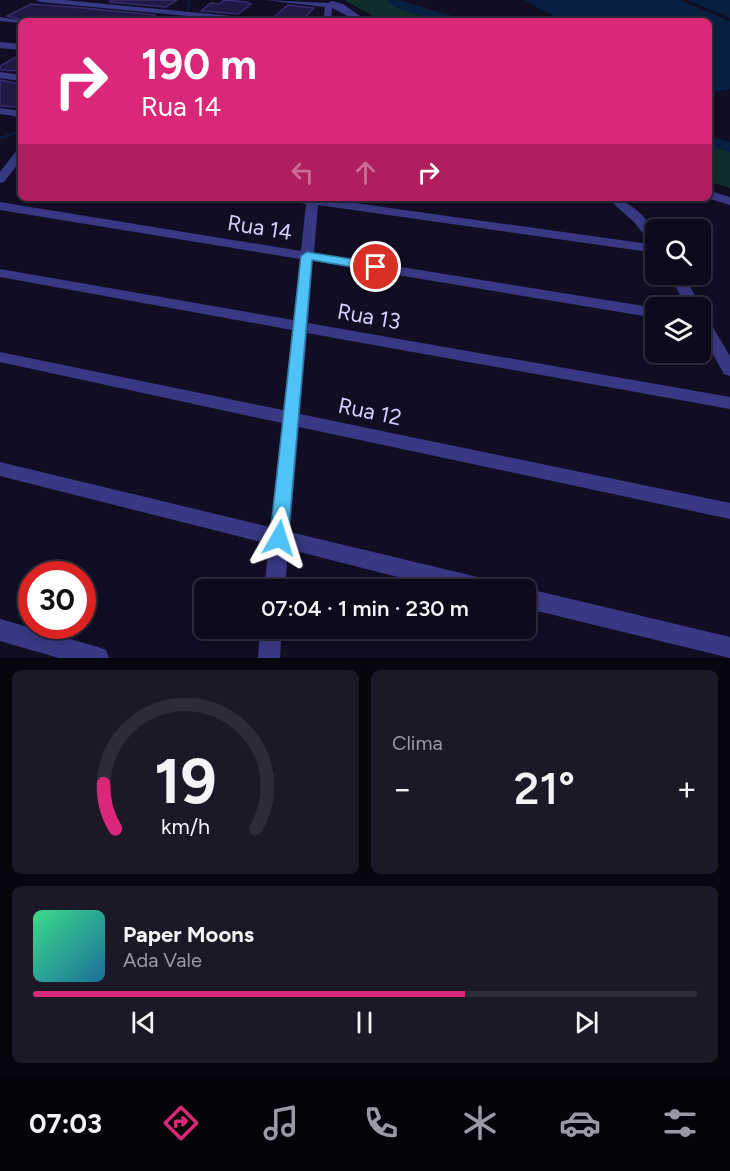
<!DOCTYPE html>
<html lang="pt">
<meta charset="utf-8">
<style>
body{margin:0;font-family:Figtree,sans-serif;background:#1b1828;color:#f1f3f6;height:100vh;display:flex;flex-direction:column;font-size:22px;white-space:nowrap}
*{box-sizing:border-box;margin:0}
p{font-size:20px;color:#9a9aa3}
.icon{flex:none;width:33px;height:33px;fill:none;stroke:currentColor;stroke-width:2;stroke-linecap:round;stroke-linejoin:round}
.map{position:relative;height:658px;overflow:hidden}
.drawer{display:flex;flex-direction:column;gap:12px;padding:12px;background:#07060f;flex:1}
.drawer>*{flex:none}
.top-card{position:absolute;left:18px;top:18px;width:694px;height:183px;border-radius:9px;box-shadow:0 3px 9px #0003,0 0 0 2px #2d2b3a;background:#db2777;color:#fff;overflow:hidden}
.fabs{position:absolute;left:645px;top:219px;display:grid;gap:12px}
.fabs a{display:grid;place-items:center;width:66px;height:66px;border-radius:9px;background:#0d0a1b;box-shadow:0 3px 9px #0003,0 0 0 2px #2d2b3a;font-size:30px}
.speed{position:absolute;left:18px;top:561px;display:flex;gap:12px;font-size:30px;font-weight:700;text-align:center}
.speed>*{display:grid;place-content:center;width:78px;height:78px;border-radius:50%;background:#0d0a1b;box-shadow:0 3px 9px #0003,0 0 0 2px #2d2b3a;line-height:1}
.speed .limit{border:9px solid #d22;background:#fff;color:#111}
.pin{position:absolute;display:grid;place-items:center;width:51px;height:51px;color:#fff;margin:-26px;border:3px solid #fff;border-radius:50%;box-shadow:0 2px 6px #0007}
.me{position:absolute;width:66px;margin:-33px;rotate:6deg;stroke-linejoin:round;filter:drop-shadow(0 0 4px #0008)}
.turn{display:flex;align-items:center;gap:21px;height:126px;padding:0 24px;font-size:27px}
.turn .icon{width:78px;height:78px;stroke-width:2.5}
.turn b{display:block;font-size:42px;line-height:51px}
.lanes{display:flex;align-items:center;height:57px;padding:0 24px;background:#0003;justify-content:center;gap:30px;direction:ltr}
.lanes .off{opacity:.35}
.big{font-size:45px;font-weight:600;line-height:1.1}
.drawer .tile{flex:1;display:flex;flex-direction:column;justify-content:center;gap:9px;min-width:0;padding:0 21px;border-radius:9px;background:#1b1828}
.drawer .dial{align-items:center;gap:0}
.dial svg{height:156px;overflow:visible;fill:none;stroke:#2d2b3a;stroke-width:7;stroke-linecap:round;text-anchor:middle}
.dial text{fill:#f1f3f6;stroke:none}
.song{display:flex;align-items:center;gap:18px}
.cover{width:72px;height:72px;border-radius:9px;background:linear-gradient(135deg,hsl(150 70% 55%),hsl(200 70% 35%))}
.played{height:6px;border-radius:3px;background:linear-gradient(90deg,#db2777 65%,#2d2b3a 65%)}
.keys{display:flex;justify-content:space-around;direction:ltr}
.heat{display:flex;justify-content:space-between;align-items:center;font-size:33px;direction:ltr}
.drawer .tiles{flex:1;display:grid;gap:12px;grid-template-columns:1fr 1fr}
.tile:last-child{grid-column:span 2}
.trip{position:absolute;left:194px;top:579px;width:342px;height:60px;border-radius:9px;background:#0d0a1b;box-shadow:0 3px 9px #0003,0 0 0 2px #2d2b3a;font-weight:600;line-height:60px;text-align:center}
.menu{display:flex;height:96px;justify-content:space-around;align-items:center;background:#05040b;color:#9a9aa3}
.menu .icon{width:42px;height:42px}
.menu .on{color:#db2777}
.menu b{font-size:27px;color:#f1f3f6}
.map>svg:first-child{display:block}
.green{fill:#102e2c}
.water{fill:#091f42}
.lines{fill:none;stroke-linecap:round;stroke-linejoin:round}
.stream{stroke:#091f42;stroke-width:2}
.river{fill:#091f42;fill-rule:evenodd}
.building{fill:#211945;stroke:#372b71;stroke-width:1.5}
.minor{fill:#383884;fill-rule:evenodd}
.route{fill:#4fc3f7;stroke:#337fa1;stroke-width:1.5}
.labels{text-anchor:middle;stroke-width:6;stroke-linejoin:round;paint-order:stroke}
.street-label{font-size:22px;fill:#d4d0ff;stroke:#110e24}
</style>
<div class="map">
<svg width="730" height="658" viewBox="0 0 730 658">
<rect width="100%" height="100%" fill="#110e24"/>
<path class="green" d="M 344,0 L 391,0 L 396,4 L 456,21 L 382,21 Z
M 710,142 L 730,147 L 730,188 L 710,182 Z"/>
<path class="water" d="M 524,0 L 680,0 L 730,21 L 730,89 L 710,92 L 710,21 L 563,21 Z
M 687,0 L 730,0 L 730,18 Z"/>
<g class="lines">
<path class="stream" d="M 184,21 L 188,14 L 189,0
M 0,138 L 21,131"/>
<path class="river" d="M 385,0 L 398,0 L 460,18 L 462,21 C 443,21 398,14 385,0 Z
M 710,137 L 730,142 L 730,152 L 710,147 Z"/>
</g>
<path class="building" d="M 110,0 L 177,0 L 166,7 L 110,2 Z
M 225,0 L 246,2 L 251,4 L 238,14 L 201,11 L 211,3 L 219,4 Z
M 31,4 L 84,8 L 155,15 L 147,21 L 110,19 L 110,17 L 103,21 L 27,21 L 7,16 Z
M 288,5 L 314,8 L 302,20 L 274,17 Z
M 21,54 L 21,71 L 0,70 L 0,66 Z
M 0,80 L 21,84 L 21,107 L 0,106 Z"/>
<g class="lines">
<path class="minor" d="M 36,0 L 64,0 L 265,19 L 269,21 L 240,21 L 40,2 Z
M 265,0 L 328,3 L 332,1 L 343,4 L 367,21 L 357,21 L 332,8 L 331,21 L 323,21 L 325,7 Z
M 0,17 L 25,21 L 21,21 L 21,23 L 0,21 Z
M 0,42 L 21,44 L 21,50 L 0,48 Z
M 0,72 L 21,75 L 21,81 L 0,78 Z
M 0,108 L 21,111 L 21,117 L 0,114 Z
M 21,149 L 21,160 L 4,182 L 0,183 L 0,172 L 17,150 Z
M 710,191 L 730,197 L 730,205 L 707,198 L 710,198 Z
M 285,198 L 319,198 L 656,245 L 656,253 L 318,205 L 314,253 L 656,308 L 656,318 L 313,261 L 308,323 L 730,397 L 730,409 L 307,333 L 300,414 L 730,503 L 730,519 L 299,427 L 290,532 L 490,580 L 497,583 L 500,590 L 449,590 L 288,549 L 285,590 L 264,590 L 269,544 L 0,476 L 0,462 L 270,527 L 282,423 L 0,362 L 0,352 L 283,410 L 292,330 L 0,277 L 0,269 L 293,320 L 300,259 L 0,210 L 0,202 L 301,251 L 306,204 L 287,201 Z
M 607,198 C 629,198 656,222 656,245 L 651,244 L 635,223 Z
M 669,274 L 683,274 L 702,308 L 700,311 L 700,308 L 687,308 Z
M 700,312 L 705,314 L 730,356 L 730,376 L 724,374 L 700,331 Z
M 525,588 L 730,637 L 730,658 L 525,608 L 525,590 L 521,590 Z
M 0,619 L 98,647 L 106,650 L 109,658 L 59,658 L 0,641 Z
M 260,628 L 282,628 L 280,658 L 258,658 Z"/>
</g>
<path class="route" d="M 307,252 L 376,263 L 383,267 L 376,271 L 312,260 L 288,538 L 285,544 L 279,546 L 272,544 L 270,538 L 301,256 Z"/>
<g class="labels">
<g class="street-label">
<text transform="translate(260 227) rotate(9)" y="8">Rua 14</text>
<text transform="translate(369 316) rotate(10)" y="8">Rua 13</text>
<text transform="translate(370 411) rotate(12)" y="8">Rua 12</text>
</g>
</g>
</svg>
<div class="fabs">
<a><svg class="icon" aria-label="search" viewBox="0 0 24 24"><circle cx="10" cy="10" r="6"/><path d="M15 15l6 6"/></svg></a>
<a><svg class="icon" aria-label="layers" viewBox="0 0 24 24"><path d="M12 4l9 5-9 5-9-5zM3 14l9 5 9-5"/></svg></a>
</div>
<div class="speed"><div class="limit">30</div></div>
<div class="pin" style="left:376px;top:267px;background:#d93025"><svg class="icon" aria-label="arrive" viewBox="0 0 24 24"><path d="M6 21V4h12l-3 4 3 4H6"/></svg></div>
<svg class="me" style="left:279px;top:538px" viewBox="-20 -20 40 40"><path d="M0-17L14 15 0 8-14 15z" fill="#4fc3f7" stroke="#fff" stroke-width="4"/></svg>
<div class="trip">07:04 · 1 min · 230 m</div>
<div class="top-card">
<div class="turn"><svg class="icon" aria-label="right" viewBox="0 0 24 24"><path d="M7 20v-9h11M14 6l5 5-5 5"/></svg><div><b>190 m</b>Rua 14</div></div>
<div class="lanes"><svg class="icon off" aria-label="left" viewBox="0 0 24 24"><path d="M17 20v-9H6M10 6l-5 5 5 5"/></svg><svg class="icon off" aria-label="ahead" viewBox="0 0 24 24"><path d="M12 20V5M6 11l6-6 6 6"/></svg><svg class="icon" aria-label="right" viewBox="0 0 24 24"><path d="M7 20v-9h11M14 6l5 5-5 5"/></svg></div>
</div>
</div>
<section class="drawer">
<div class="tiles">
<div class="tile dial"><svg viewBox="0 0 100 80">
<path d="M14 69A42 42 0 1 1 86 69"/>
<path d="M14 69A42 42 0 0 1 8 46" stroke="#db2777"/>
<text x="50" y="56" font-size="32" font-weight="700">19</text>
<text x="50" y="72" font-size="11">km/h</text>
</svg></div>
<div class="tile"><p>Clima</p>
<div class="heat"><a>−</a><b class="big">21°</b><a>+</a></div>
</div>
<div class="tile">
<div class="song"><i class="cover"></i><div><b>Paper Moons</b><p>Ada Vale</p></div></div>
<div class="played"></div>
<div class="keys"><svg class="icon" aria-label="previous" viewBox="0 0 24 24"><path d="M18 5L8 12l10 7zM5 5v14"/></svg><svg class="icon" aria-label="pause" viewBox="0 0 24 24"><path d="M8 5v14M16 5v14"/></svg><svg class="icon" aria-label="next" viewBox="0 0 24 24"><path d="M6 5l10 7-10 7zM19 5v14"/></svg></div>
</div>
</div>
</section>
<nav class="menu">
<b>07:03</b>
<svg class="icon on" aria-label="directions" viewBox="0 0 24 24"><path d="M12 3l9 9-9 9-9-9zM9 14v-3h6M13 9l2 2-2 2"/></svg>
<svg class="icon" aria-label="music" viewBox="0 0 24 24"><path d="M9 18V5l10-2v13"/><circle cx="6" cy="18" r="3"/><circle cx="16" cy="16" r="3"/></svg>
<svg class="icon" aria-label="phone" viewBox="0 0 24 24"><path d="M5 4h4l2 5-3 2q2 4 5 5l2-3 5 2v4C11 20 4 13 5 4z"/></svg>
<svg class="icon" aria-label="climate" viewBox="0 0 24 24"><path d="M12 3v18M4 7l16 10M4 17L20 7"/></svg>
<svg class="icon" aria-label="car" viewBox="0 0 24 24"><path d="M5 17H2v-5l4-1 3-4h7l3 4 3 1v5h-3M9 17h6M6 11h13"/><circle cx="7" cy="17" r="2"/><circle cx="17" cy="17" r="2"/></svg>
<svg class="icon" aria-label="filters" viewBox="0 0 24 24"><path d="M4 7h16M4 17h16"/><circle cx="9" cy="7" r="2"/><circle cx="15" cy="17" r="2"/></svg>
</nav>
